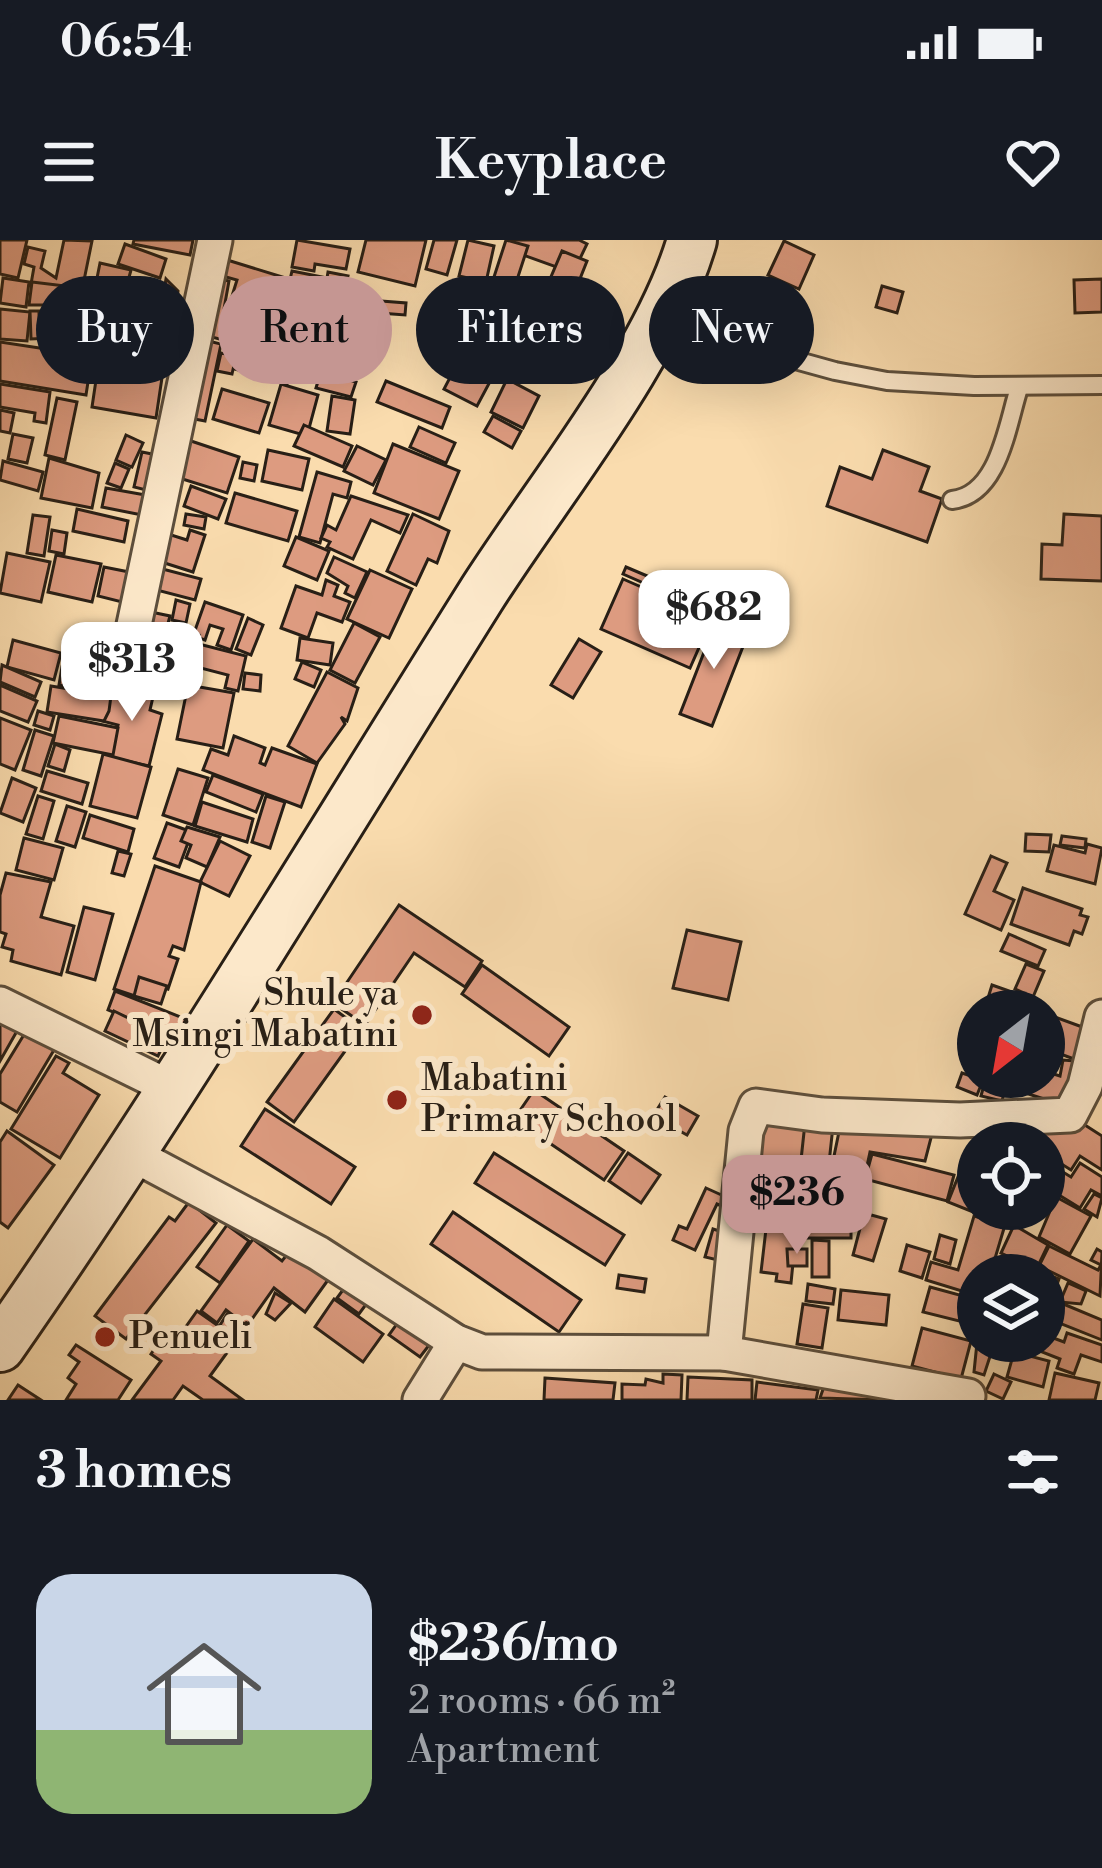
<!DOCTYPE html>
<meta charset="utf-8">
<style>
:root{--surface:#171b24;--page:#20242c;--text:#f1f3f6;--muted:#9ea1a6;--accent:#c59692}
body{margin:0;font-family:"Libre Bodoni",serif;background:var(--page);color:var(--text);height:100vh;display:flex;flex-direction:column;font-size:45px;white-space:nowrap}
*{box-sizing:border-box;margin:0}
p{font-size:39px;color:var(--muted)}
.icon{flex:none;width:66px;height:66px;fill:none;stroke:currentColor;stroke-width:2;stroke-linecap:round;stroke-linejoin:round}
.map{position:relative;height:1160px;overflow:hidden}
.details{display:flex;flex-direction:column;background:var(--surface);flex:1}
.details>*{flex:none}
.guide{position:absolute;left:36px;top:36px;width:1032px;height:108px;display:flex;gap:24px}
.needle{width:78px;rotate:211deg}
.controls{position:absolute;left:957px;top:750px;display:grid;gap:24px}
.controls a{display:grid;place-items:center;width:108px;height:108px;border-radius:50%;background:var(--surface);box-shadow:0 12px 48px #0002;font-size:60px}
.price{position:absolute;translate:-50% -102px;padding:0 27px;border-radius:24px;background:#fff;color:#222;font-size:39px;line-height:78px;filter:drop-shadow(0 3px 6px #0008)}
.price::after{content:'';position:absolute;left:50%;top:72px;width:36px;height:27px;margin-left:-18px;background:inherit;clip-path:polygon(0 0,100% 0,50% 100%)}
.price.current{background:var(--accent);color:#111}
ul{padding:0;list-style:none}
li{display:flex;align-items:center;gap:36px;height:300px;padding:0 36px}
li span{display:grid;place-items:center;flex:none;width:336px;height:240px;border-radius:36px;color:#555}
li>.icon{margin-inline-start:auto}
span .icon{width:144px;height:144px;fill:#fffc;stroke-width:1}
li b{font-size:51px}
h2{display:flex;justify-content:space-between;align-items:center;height:144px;padding:0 36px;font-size:51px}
.tag{padding:0 42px;border-radius:54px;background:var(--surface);box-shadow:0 12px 48px #0002;font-size:42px;line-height:108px}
.tag.current{background:var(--accent);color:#111}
.status{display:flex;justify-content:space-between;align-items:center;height:84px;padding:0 60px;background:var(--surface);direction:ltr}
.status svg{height:33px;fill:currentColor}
header{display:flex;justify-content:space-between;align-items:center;height:156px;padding:0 36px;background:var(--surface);font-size:54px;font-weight:600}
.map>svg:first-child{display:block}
.building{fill:#dd9b80;stroke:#281f16;stroke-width:3}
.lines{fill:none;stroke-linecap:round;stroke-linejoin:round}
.lane-casing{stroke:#5c4e3c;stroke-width:22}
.street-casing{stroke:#5c4e3c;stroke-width:39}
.secondary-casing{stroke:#281f16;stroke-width:54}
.lane{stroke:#fce8ca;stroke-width:16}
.street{stroke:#fce8ca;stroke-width:33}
.secondary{stroke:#fce8ca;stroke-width:48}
.poi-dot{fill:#8f2418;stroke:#fce8ca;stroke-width:4.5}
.labels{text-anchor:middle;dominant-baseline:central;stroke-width:12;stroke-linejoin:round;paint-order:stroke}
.poi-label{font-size:36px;fill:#281f16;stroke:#fce8ca;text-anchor:start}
</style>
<div class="status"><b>06:54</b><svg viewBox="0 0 49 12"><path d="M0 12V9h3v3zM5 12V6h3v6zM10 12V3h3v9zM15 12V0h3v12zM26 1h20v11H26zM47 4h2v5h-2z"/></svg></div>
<header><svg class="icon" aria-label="menu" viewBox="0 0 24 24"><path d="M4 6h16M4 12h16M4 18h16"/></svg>Keyplace<svg class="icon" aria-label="heart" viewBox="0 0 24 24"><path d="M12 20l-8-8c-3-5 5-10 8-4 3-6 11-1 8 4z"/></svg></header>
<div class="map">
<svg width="1102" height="1160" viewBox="0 0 1102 1160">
<rect width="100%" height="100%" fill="#fadcae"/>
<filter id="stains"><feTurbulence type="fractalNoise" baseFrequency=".00167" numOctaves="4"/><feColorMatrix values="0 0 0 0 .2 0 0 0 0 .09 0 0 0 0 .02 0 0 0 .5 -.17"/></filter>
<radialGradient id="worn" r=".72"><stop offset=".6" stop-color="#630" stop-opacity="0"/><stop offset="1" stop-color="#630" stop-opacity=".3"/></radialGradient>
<g class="building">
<polygon points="0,0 27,0 18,38 0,34"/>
<polygon points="64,0 92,1 81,55 31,44 34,27 24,24 28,7 45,11 41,28 56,38"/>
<polygon points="134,0 193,0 190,15 133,4"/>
<polygon points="297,0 350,9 346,29 315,24 314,31 292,27"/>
<polygon points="366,0 426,0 415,46 358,32"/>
<polygon points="434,0 457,0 447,35 426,29"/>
<polygon points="468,0 494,6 486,42 459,36"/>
<polygon points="506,0 579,0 587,4 573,33 523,15 526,9"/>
<polygon points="506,0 528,6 515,46 493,40"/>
<polygon points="784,1 814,15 799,49 768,35"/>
<polygon points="125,4 166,19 160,38 118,24"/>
<polygon points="562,11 587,21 562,84 502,60 510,39 544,53"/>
<polygon points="224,19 289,39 274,87 227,72 237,40 219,35"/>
<polygon points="100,23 131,30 128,41 117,38 113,57 94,53"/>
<polygon points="292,31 327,38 328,32 348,36 343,59 288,48"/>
<polygon points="3,38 29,42 26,67 0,63"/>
<polygon points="131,38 162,46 158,64 126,57"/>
<polygon points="214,38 229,41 220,91 230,93 227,101 200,94"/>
<polygon points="166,39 178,51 176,66 162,64"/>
<polygon points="1102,39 1102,72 1075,73 1074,40"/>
<polygon points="32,42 82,48 81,68 49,76 46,65 29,65"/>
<polygon points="882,46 903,52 897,73 876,67"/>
<polygon points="288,54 341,65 337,84 284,73"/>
<polygon points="381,61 406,63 405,75 380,73"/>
<polygon points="490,62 506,71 485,106 469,97"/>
<polygon points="115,65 177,75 172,100 111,89"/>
<polygon points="510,68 527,78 522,87 550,101 536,128 530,125 527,130 488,109"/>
<polygon points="0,69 30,72 27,101 0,99"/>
<polygon points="30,71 39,71 39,80 50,79 51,98 31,99"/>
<polygon points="75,71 93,75 84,114 67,111"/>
<polygon points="282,75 299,80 291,105 275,101"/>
<polygon points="54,79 70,81 69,99 52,98"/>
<polygon points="303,83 338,92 334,107 299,97"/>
<polygon points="232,87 270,97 266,113 228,103"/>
<polygon points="114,92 181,103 177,126 111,115"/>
<polygon points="200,99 221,104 205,181 184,177"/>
<polygon points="0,102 92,116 86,155 0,141"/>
<polygon points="271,102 293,108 290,121 268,115"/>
<polygon points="301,103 331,109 327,131 297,126"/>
<polygon points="468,103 501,121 477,166 444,149"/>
<polygon points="105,106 167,115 165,126 104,117"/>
<polygon points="235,109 292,125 287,144 235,129"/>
<polygon points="221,113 236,116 232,134 217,131"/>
<polygon points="99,120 163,131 156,178 92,167"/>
<polygon points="321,131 356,142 351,157 316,148"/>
<polygon points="507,139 539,156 523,188 491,172"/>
<polygon points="386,141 450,167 442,188 377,162"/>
<polygon points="0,144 50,152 46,183 34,181 35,173 0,167"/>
<polygon points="281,144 318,155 307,196 269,185"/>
<polygon points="222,149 269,163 259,193 213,179"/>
<polygon points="332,156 355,160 350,194 327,191"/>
<polygon points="57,158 77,162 65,220 45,215"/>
<polygon points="0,170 14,173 10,193 0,191"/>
<polygon points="493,176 521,191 512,208 484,192"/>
<polygon points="304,185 352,206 343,227 294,206"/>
<polygon points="419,187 455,203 446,223 410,207"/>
<polygon points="13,194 33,198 27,223 8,219"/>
<polygon points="126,195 143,203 132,227 116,220"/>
<polygon points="188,200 239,217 227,253 176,237"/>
<polygon points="393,204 459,231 439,279 374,253"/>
<polygon points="357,206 386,220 373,245 344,231"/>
<polygon points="268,210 309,219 302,250 262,241"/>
<polygon points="883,210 929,227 920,251 942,259 927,302 827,266 840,227 872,239"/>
<polygon points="142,212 162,216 154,252 134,247"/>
<polygon points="49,218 99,233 92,268 41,258"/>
<polygon points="3,221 43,232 38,251 0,240"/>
<polygon points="243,222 257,225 254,241 240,238"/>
<polygon points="115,223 129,229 121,248 107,243"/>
<polygon points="317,232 351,242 347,258 333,254 320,303 299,297"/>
<polygon points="191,246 226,259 218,279 184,266"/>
<polygon points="106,248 151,256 147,276 102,267"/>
<polygon points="235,253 297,271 288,301 226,283"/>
<polygon points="351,256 408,275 400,293 371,280 353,319 327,307 330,302 321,298 327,285 336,290"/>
<polygon points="77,269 128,281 124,302 73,291"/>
<polygon points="186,274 206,277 204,289 184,285"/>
<polygon points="413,274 449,291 437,323 428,319 416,345 387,331"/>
<polygon points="1064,274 1102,276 1102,341 1041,339 1042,304 1062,305"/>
<polygon points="33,275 50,277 44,316 27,313"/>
<polygon points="52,290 67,293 64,314 49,311"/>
<polygon points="190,290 205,295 193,332 152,319 162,292 187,300"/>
<polygon points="296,297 329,311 317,340 284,326"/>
<polygon points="7,313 50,322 41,362 0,353"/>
<polygon points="56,315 101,324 92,362 48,352"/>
<polygon points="334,317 367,332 355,358 345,353 348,346 327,333"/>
<polygon points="151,326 201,339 195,360 145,347"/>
<polygon points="104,327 129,332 122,362 98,356"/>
<polygon points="626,327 697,357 694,365 623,334"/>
<polygon points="370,330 412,349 389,398 347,379"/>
<polygon points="623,339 712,378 690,428 601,389"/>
<polygon points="326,340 338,345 334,356 350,362 342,382 317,373 308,398 281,388 296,346 322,355"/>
<polygon points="176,360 190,364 186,383 172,380"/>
<polygon points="205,362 243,375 231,410 217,405 223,389 210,385 205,400 193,396"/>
<polygon points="726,370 752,380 748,389 722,379"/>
<polygon points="151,372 170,376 167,387 199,395 188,439 171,435 175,417 142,408"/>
<polygon points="248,378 263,385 251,415 236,409"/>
<polygon points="717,379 749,391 712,486 680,474"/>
<polygon points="354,383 380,397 355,443 330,430"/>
<polygon points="300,398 333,403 330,425 297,420"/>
<polygon points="579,399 601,412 573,458 551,445"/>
<polygon points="13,400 61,413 54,440 7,427"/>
<polygon points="191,402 246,416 238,451 225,448 228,435 201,428 198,440 182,437"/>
<polygon points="92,421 120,433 114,447 86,435"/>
<polygon points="302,422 321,430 314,447 295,439"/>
<polygon points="2,425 41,442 35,457 0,442"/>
<polygon points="62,427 102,433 99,451 59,445"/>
<polygon points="327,432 358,448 347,481 341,477 345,484 317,523 288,506"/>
<polygon points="245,433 261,435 260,451 243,449"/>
<polygon points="112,441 145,450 144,455 153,457 150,470 162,474 149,526 109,517 118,485 102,481"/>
<polygon points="0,445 37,461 28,482 0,471"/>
<polygon points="188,445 234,453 223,508 177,499"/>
<polygon points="51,446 111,456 109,471 104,481 47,472"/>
<polygon points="38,471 54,476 50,490 34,485"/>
<polygon points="59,476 118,488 113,515 53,503"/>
<polygon points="0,478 31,490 15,530 0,524"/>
<polygon points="35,490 54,496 41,536 23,530"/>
<polygon points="234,496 265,508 260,523 265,525 272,508 317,524 301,567 203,530 211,509 228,515"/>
<polygon points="55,504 70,510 64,531 48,526"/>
<polygon points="103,514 151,527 137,578 90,566"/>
<polygon points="178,529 208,538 193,585 163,575"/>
<polygon points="47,531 88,543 82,564 41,551"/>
<polygon points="213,535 263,554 256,572 206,552"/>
<polygon points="12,538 36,548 23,582 0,573"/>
<polygon points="38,556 54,561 43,599 26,594"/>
<polygon points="266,556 285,562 270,608 252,602"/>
<polygon points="202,562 253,579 247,602 195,586"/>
<polygon points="67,566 86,572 75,607 56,601"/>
<polygon points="90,575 134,589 128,612 83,598"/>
<polygon points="167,583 192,592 179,627 154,618"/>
<polygon points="187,587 220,597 207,627 186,618 191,605 181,601"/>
<polygon points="1026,594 1051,595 1049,612 1025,611"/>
<polygon points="1062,596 1086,599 1085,608 1060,605"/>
<polygon points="24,598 63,608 54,640 16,630"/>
<polygon points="220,601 250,616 229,656 200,642"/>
<polygon points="1087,604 1102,608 1095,644 1047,631 1054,605 1085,613"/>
<polygon points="118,611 131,614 124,636 112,633"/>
<polygon points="991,616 1007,623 994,651 1014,660 1001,690 965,674"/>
<polygon points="155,626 201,642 184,710 173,706 169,716 178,719 168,749 146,742 141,758 114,749"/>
<polygon points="6,633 51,642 41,677 74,686 61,735 11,721 13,710 2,707 6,694 0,692 0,655"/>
<polygon points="1023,648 1082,669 1080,675 1088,677 1082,694 1074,691 1069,705 1011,684"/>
<polygon points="399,665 482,721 465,747 414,713 365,785 333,763"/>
<polygon points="84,667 113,674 95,740 67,732"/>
<polygon points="687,690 741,702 728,760 673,748"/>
<polygon points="1009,694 1045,710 1038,726 1001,711"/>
<polygon points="1026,724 1044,731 1033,757 1015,749"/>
<polygon points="482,725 569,787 549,816 462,754"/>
<polygon points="139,737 167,746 161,764 134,756"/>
<polygon points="992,745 1032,759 1028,771 984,771"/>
<polygon points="115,751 188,780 180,799 108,770"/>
<polygon points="334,769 361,789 294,882 267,862"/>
<polygon points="114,771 167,797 158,816 105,791"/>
<polygon points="1044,773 1085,788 1074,819 1044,808"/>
<polygon points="0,781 17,791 0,821"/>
<polygon points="25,793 54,810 17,872 0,862 0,834"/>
<polygon points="56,816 69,823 63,833 99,855 60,918 11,889"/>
<polygon points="1063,820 1075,821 1063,865 1019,851 1022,837 1044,837 1044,831 1060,836"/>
<polygon points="962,833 983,840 977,855 957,847"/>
<polygon points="986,837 1008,837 1002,861 981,856"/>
<polygon points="534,850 624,911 604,940 514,879"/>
<polygon points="665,857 698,876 687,895 653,876"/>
<polygon points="265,869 355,927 331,964 241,906"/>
<polygon points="1052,878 1074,878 1102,896 1102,930 1080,916 1071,930 1044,913 1044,903 1036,903"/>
<polygon points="759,881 807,886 801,932 773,926 772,934 761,933"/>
<polygon points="841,882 932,894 925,921 870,912 867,926 833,921"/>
<polygon points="805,883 833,886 829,923 801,920"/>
<polygon points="7,891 54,925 8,988 0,982 0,902"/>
<polygon points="494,913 624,995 605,1025 475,943"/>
<polygon points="628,913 660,935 641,963 609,941"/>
<polygon points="872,914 954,935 947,961 865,939"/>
<polygon points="1080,923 1102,937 1102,956 1091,950 1080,968 1046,947 1058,929 1071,937"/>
<polygon points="832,926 833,975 747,976 747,927"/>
<polygon points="844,929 863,929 863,960 843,960"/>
<polygon points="958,937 978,944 978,969 1008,969 1003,984 948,962"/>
<polygon points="706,948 728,958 724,967 717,964 695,1010 673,1000 679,986 687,989"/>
<polygon points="1094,954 1102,958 1097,977 1084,969"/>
<polygon points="1056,957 1091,976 1070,1014 1039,997"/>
<polygon points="189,962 216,983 126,1099 95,1076 169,977 175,981"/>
<polygon points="836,962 859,962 860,975 836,976"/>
<polygon points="453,972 581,1060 559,1092 431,1004"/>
<polygon points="864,973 886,979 873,1021 853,1015"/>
<polygon points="974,976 1005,985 990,1035 978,1035 978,1056 926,1040 931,1022 958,1030"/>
<polygon points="801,977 851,978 851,998 801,998"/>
<polygon points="227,985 249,1001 220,1043 197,1027"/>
<polygon points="1014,985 1048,1005 1036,1030 1001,1013"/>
<polygon points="713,989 729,994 722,1021 705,1017"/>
<polygon points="766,989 796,993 791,1043 776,1041 777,1034 761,1032"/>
<polygon points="940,995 956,1000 950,1024 934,1019"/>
<polygon points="253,999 282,1021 289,1012 328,1040 305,1072 274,1048 247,1086 226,1070 217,1083 201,1071"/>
<polygon points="812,1000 829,1001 829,1037 812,1037"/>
<polygon points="907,1005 930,1012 922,1038 900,1031"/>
<polygon points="1049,1006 1098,1030 1101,1025 1091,1020 1097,1009 1102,1012 1100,1056 1039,1026"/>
<polygon points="787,1009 807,1009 807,1026 788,1026"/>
<polygon points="1019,1024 1059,1039 1046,1075 1044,1035 1003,1035 1006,1026 1017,1030"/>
<polygon points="619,1035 646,1039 644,1052 617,1048"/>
<polygon points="348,1043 370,1059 359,1074 337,1058"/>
<polygon points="1068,1043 1086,1051 1081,1064 1060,1062"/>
<polygon points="808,1044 835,1049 833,1064 806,1061"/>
<polygon points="930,1047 978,1060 975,1085 923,1072"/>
<polygon points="841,1050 889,1055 886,1085 838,1080"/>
<polygon points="275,1053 291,1063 275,1080 266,1074"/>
<polygon points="334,1059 383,1094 363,1122 315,1087"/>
<polygon points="1061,1063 1102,1080 1102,1100 1054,1081"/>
<polygon points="803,1064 828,1068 822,1108 797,1104"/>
<polygon points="197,1071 237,1099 210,1136 243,1160 203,1160 183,1146 173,1160 132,1160 161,1121 151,1114 159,1102 170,1109"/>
<polygon points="227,1074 245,1086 238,1097 220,1085"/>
<polygon points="399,1081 430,1104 420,1117 389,1095"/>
<polygon points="922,1088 971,1101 961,1139 912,1126"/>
<polygon points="978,1093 978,1101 995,1101 984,1135 974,1132"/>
<polygon points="1067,1093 1102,1105 1102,1122 1081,1115 1074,1134 1057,1128 1060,1119 1042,1112 1048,1096 1064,1102"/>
<polygon points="1003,1101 1040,1101 1036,1112 1024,1108 1023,1112"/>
<polygon points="76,1105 131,1140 118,1160 66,1160 76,1144 68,1138 79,1122 69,1115"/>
<polygon points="1014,1112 1049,1121 1043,1147 1007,1137"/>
<polygon points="829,1132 890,1153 888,1160 820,1158"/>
<polygon points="1055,1133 1099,1143 1095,1160 1049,1160"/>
<polygon points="663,1134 682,1135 681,1160 622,1160 622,1144 645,1145 646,1139 663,1143"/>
<polygon points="994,1134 1011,1142 1003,1159 986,1151"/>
<polygon points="688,1137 752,1140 752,1160 687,1160"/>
<polygon points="545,1138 615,1143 613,1160 544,1160"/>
<polygon points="757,1142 818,1150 816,1160 755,1160"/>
<polygon points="18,1145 41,1160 8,1160"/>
</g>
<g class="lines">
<g class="lane-casing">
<g id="lane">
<polyline points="675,57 748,107 835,131 887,141 974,146 1102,145"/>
<path d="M952 260C999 255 1007 185 1019 148"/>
</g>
</g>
<g class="street-casing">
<g id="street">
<polyline points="126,423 215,0"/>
<polyline points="0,764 175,850"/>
<polyline points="134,915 318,1013 456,1102 482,1112 724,1113 968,1156"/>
<polyline points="724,1113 746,891 756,866 822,875 960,880 1070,875 1085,846 1102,777"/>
<polyline points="420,1160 456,1102"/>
</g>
</g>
<g class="secondary-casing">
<path id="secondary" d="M0 1107C170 863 322 609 480 357 547 251 658 118 692 0"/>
</g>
<use href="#lane" class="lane"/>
<use href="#street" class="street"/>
<use href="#secondary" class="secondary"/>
</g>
<g class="poi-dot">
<circle cx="422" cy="775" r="12"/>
<circle cx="397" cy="860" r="12"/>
<circle cx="105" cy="1097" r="12"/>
</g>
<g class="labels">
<g class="poi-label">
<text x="398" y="754" text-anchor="end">Shule ya<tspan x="398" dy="41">Msingi Mabatini</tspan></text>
<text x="421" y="839">Mabatini<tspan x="421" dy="41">Primary School</tspan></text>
<text x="129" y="1097">Penueli</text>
</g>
</g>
<rect width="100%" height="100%" filter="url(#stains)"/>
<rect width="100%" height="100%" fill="url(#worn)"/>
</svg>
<div class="controls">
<a><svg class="needle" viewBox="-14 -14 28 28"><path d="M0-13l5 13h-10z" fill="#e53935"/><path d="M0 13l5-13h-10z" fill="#9ea1a6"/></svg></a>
<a><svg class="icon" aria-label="locate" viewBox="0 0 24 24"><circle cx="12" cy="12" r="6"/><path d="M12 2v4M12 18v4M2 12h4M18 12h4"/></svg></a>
<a><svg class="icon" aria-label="layers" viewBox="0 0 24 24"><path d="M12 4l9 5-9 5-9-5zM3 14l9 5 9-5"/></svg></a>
</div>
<b class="price" style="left:714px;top:432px">$682</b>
<b class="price" style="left:132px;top:484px">$313</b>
<b class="price current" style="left:797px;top:1017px">$236</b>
<div class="guide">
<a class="tag">Buy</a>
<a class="tag current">Rent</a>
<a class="tag">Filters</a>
<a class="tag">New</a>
</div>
</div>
<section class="details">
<h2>3 homes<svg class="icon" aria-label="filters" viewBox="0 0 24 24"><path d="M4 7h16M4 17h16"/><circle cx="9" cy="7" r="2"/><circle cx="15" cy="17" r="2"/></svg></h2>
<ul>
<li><span style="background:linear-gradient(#c9d6e8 65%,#8fb573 0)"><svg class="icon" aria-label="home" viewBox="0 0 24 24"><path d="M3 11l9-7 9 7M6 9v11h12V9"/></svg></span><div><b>$236/mo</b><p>2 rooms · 66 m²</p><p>Apartment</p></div></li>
</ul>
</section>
